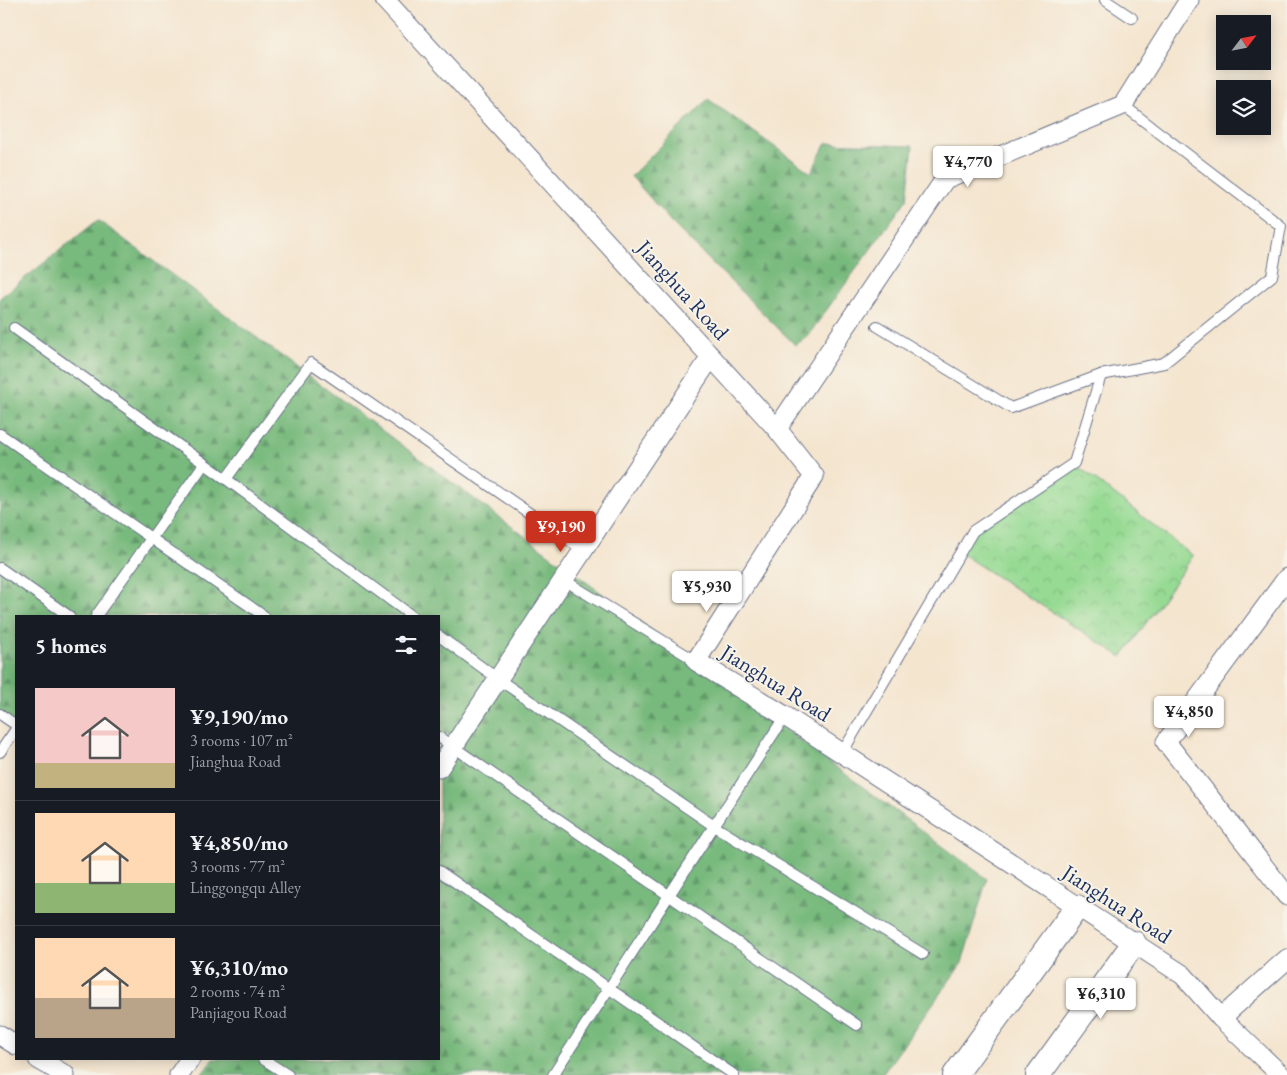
<!DOCTYPE html>
<meta charset="utf-8">
<style>
:root{--surface:#171b24;--page:#242831;--text:#f1f3f6;--muted:#9ea1a6;--line:#363941;--accent:#c8321e}
body{margin:0;font-family:"EB Garamond",serif;background:var(--page);color:var(--text);height:100vh;display:flex;flex-direction:column;font-size:19px;white-space:nowrap}
*{box-sizing:border-box;margin:0}
p{font-size:16px;color:var(--muted)}
.icon{flex:none;width:28px;height:28px;fill:none;stroke:currentColor;stroke-width:2;stroke-linecap:round;stroke-linejoin:round}
.map{position:relative;flex:1;overflow:hidden}
.side{position:absolute;left:15px;top:615px;width:425px;height:445px;display:flex;flex-direction:column;background:var(--surface);border-radius:0px;box-shadow:0 2px 12px #0003}
.side>*{flex:none}
.needle{width:32px;rotate:58deg}
.fabs{position:absolute;left:1216px;top:15px;display:grid;gap:10px}
.fabs a{display:grid;place-items:center;width:55px;height:55px;border-radius:0px;background:var(--surface);box-shadow:0 2px 12px #0003;font-size:25px}
.price{position:absolute;translate:-50% -42px;padding:0 11px;border-radius:5px;background:#fff;color:#222;font-size:16px;line-height:32px;filter:drop-shadow(0 1px 2px #0008)}
.price::after{content:'';position:absolute;left:50%;top:30px;width:15px;height:11px;margin-left:-8px;background:inherit;clip-path:polygon(0 0,100% 0,50% 100%)}
.price.on{background:var(--accent);color:#fff}
ul{padding:0;list-style:none}
li{display:flex;align-items:center;gap:15px;height:125px;padding:0 20px}
li+li{border-top:1px solid var(--line)}
li span{display:grid;place-items:center;flex:none;width:140px;height:100px;border-radius:0px;color:#555}
li>.icon{margin-inline-start:auto}
span .icon{width:60px;height:60px;fill:#fffc;stroke-width:1}
li b{font-size:21px}
h2{display:flex;justify-content:space-between;align-items:center;height:60px;padding:0 20px;font-size:21px}
.map>svg:first-child{display:block}
.forest{fill:url(#forest-firs);stroke:#4a746e}
.park{fill:url(#park-crowns);stroke:#588478}
.lines{fill:none;stroke-linecap:round;stroke-linejoin:round}
.service-casing{stroke:#676f86;stroke-width:12}
.minor-casing{stroke:#676f86;stroke-width:21}
.tertiary-casing{stroke:#676f86;stroke-width:26}
.service{stroke:#fff;stroke-width:10}
.minor{stroke:#fff;stroke-width:19}
.tertiary{stroke:#fff;stroke-width:24}
.labels{text-anchor:middle;dominant-baseline:central;stroke-width:4;stroke-linejoin:round;paint-order:stroke}
.street-label{font-size:22px;fill:#1b2f5e;stroke:#f7f3e8}
</style>
<div class="map">
<svg width="1287" height="1075" viewBox="0 0 1287 1075">
<defs>
<pattern id="forest-firs" width="22" height="20" patternUnits="userSpaceOnUse" patternTransform="scale(1.25)"><rect width="22" height="20" fill="#78ba7d"/><path d="M5 1l3.5 6h-7zM16 11l3.5 6h-7z" fill="#62986a"/></pattern>
<pattern id="park-crowns" width="20" height="18" patternUnits="userSpaceOnUse" patternTransform="scale(1.25)"><rect width="20" height="18" fill="#96da93"/><path d="M2 6a3 3 0 1 1 6 0M12 15a3 3 0 1 1 6 0" fill="none" stroke="#81bb81"/></pattern>
</defs>
<rect width="100%" height="100%" fill="#f7f3e8"/>
<filter id="ink" filterUnits="userSpaceOnUse"><feTurbulence type="fractalNoise" baseFrequency=".02" numOctaves="2"/><feDisplacementMap in="SourceGraphic" scale="10" xChannelSelector="R" yChannelSelector="G"/><feConvolveMatrix kernelMatrix="1 2 1 2 8 2 1 2 1" color-interpolation-filters="sRGB"/></filter>
<filter id="wash" filterUnits="userSpaceOnUse"><feTurbulence type="fractalNoise" baseFrequency=".0096" numOctaves="4" result="noise"/><feDisplacementMap in="SourceGraphic" scale="20" xChannelSelector="R" yChannelSelector="G"/><feGaussianBlur stdDeviation="1.12" result="paint"/><feColorMatrix in="noise" values="0 0 0 0 0 0 0 0 0 0 0 0 0 0 0 0 0 1.4 0 .05"/><feComposite in="paint" operator="in"/></filter>
<g filter="url(#wash)">
<rect width="100%" height="100%" fill="#f4e5cf"/>
<g class="forest">
<polygon points="708,99 811,173 826,143 913,146 907,199 807,337 795,345 672,223 631,176"/>
<polygon points="98,220 987,879 962,963 882,1075 201,1075 213,1059 439,1059 439,616 16,616 16,726 0,716 0,298"/>
</g>
<polygon class="park" points="1074,463 1193,556 1122,657 960,553 973,531"/>
</g>
<g filter="url(#ink)">
<g class="lines">
<g class="service-casing">
<g id="service">
<polyline points="1105,0 1132,18"/>
<polyline points="877,326 1011,408 1101,375"/>
<polyline points="14,328 226,479 412,616"/>
<polyline points="0,434 264,616"/>
<polyline points="226,479 311,363 583,550"/>
<polyline points="0,568 69,616"/>
<polyline points="564,580 696,661"/>
<polyline points="96,616 204,464"/>
<polyline points="439,636 498,679 714,826 923,954"/>
<polyline points="0,714 16,725"/>
<polyline points="439,737 857,1025"/>
<polyline points="0,752 16,729"/>
<polyline points="842,753 973,531 1074,463 1101,375 1164,363 1272,276 1281,226 1123,105"/>
<polyline points="439,871 734,1075"/>
<polyline points="263,1059 288,1075"/>
<polyline points="553,1075 785,716"/>
</g>
</g>
<g class="minor-casing">
<g id="minor">
<polyline points="385,0 777,429 814,476 696,661 785,716 1183,975 1221,1018 1281,1075"/>
<polyline points="777,429 945,179 1123,105 1189,0"/>
<polyline points="1287,578 1166,742 1287,896"/>
<polyline points="439,768 711,357"/>
<polyline points="1221,1018 1287,959"/>
<polyline points="0,1035 16,1045"/>
<polyline points="38,1059 65,1075"/>
<polyline points="179,1075 190,1059"/>
</g>
</g>
<g class="tertiary-casing">
<g id="tertiary">
<polyline points="955,1075 1077,907"/>
<polyline points="1038,1075 1134,943"/>
</g>
</g>
<use href="#service" class="service"/>
<use href="#minor" class="minor"/>
<use href="#tertiary" class="tertiary"/>
</g>
</g>
<g class="labels">
<g class="street-label">
<text transform="translate(683 290) rotate(48)">Jianghua Road</text>
<text transform="translate(776 683) rotate(32)">Jianghua Road</text>
<text transform="translate(1117 904) rotate(33)">Jianghua Road</text>
</g>
</g>
</svg>
<div class="fabs">
<a><svg class="needle" viewBox="-14 -14 28 28"><path d="M0-13l5 13h-10z" fill="#e53935"/><path d="M0 13l5-13h-10z" fill="#9ea1a6"/></svg></a>
<a><svg class="icon" aria-label="layers" viewBox="0 0 24 24"><path d="M12 4l9 5-9 5-9-5zM3 14l9 5 9-5"/></svg></a>
</div>
<b class="price" style="left:968px;top:188px">¥4,770</b>
<b class="price on" style="left:561px;top:553px">¥9,190</b>
<b class="price" style="left:707px;top:613px">¥5,930</b>
<b class="price" style="left:1189px;top:738px">¥4,850</b>
<b class="price" style="left:1101px;top:1020px">¥6,310</b>
<section class="side">
<h2>5 homes<svg class="icon" aria-label="filters" viewBox="0 0 24 24"><path d="M4 7h16M4 17h16"/><circle cx="9" cy="7" r="2"/><circle cx="15" cy="17" r="2"/></svg></h2>
<ul>
<li><span style="background:linear-gradient(#f6c9c9 75%,#c2b280 0)"><svg class="icon" aria-label="home" viewBox="0 0 24 24"><path d="M3 11l9-7 9 7M6 9v11h12V9"/></svg></span><div><b>¥9,190/mo</b><p>3 rooms · 107 m²</p><p>Jianghua Road</p></div></li>
<li><span style="background:linear-gradient(#ffd9b3 70%,#8fb573 0)"><svg class="icon" aria-label="home" viewBox="0 0 24 24"><path d="M3 11l9-7 9 7M6 9v11h12V9"/></svg></span><div><b>¥4,850/mo</b><p>3 rooms · 77 m²</p><p>Linggongqu Alley</p></div></li>
<li><span style="background:linear-gradient(#ffd9b3 60%,#b9a48a 0)"><svg class="icon" aria-label="home" viewBox="0 0 24 24"><path d="M3 11l9-7 9 7M6 9v11h12V9"/></svg></span><div><b>¥6,310/mo</b><p>2 rooms · 74 m²</p><p>Panjiagou Road</p></div></li>
</ul>
</section>
</div>
